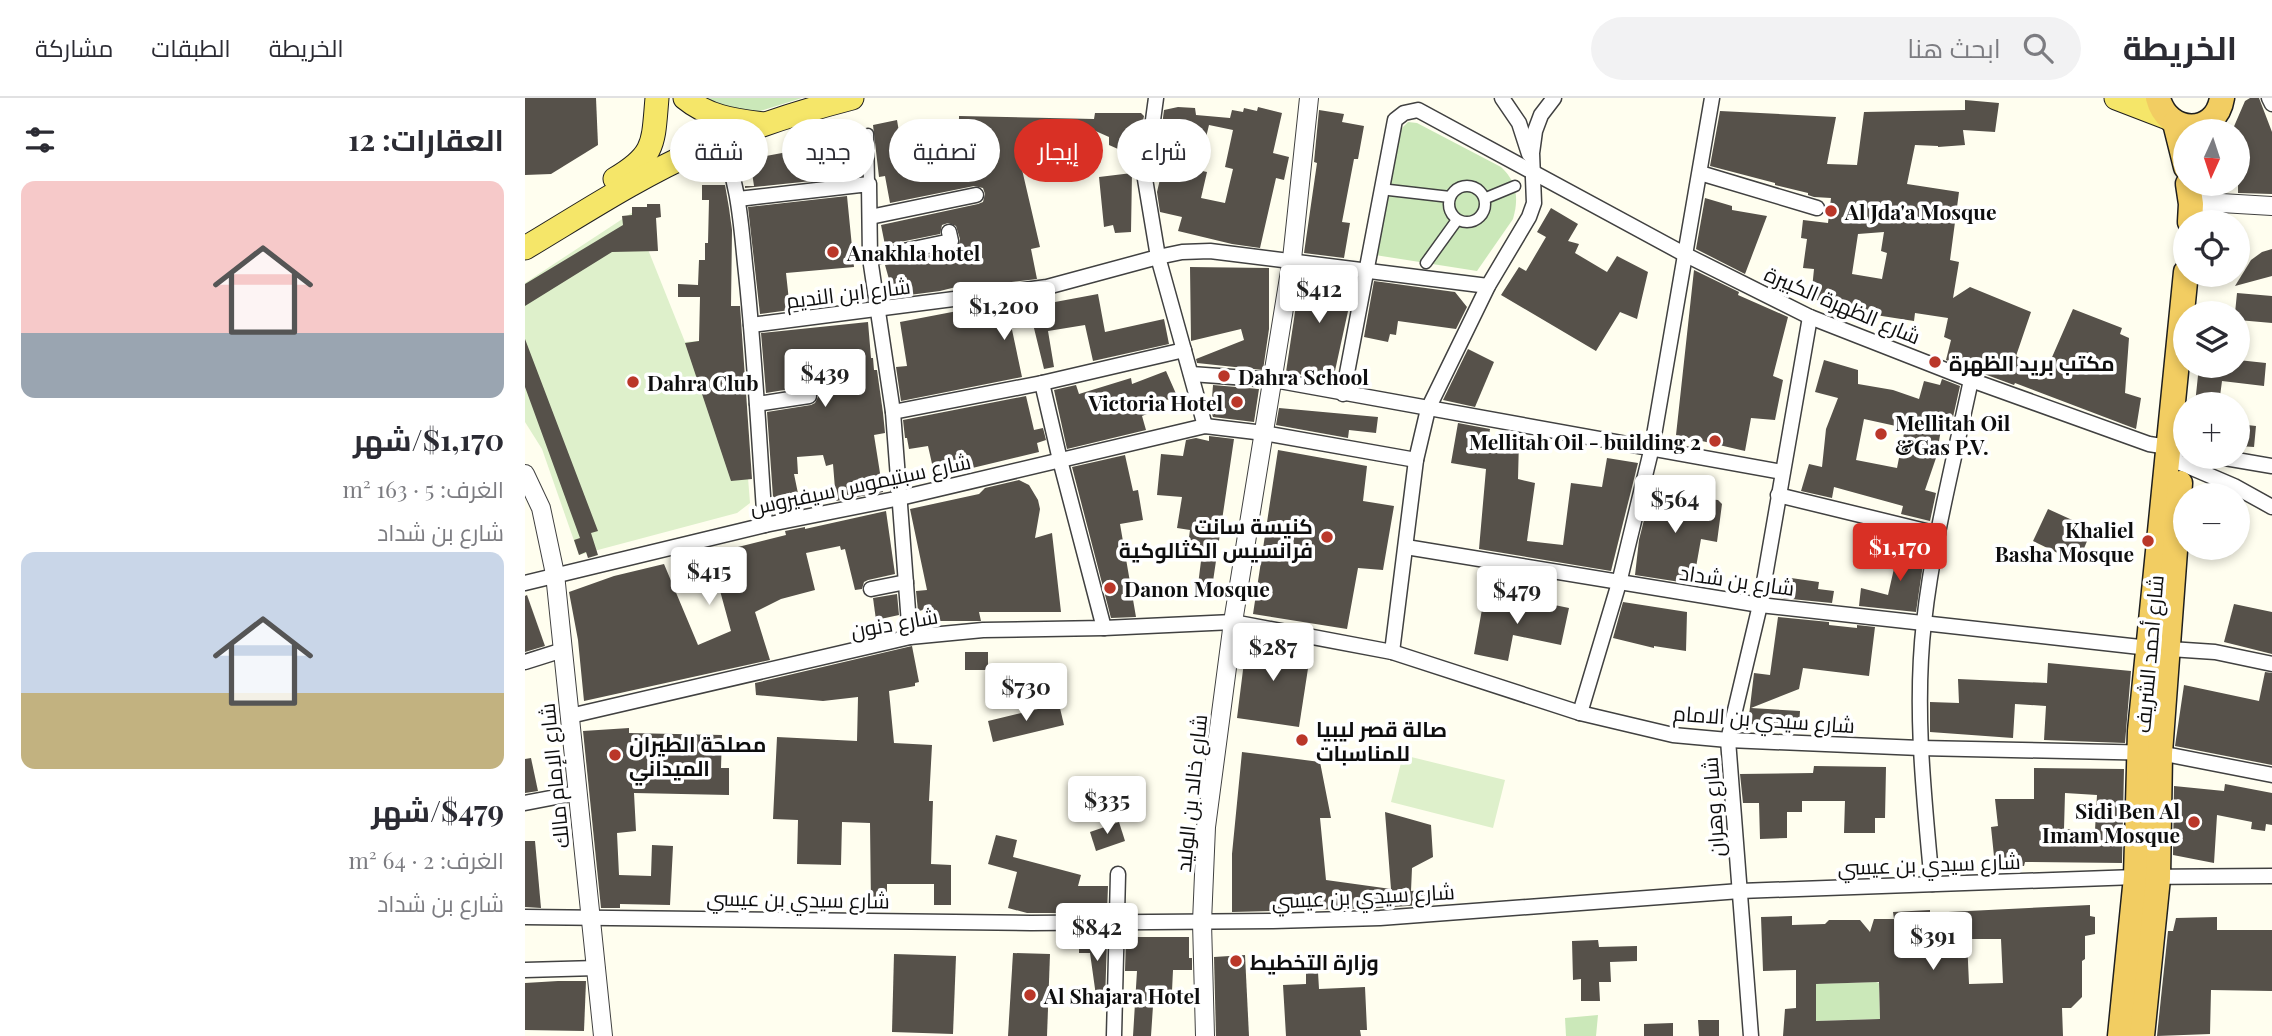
<!DOCTYPE html>
<html lang="ar">
<meta charset="utf-8">
<style>
:root{--surface:#fff;--page:#f2f2f3;--text:#2b2b33;--muted:#7c7c81;--line:#e1e1e2;--accent:#d93025}
body{margin:0;font-family:"Playfair Display",Cairo,serif;background:var(--page);color:var(--text);direction:rtl;height:100vh;display:flex;flex-direction:column;font-size:26px;white-space:nowrap}
*{box-sizing:border-box;margin:0}
p{font-size:23px;color:var(--muted)}
.icon{flex:none;width:38px;height:38px;fill:none;stroke:currentColor;stroke-width:2;stroke-linecap:round;stroke-linejoin:round}
.map{position:relative;flex:1;overflow:hidden;direction:ltr}
.side{display:flex;flex-direction:column;background:var(--surface);width:525px}
.side>*{flex:none}
.banner{position:absolute;left:21px;top:21px;width:665px;height:63px;direction:rtl;display:flex;gap:14px}
.needle{width:46px;rotate:183deg}
.tools{position:absolute;left:1648px;top:21px;display:grid;gap:14px}
.tools a{display:grid;place-items:center;width:77px;height:77px;border-radius:50%;background:var(--surface);box-shadow:0 4px 10px #0003;font-size:35px}
.price{position:absolute;translate:-50% -60px;padding:0 16px;border-radius:7px;background:#fff;color:#222;font-size:23px;line-height:46px;filter:drop-shadow(0 2px 4px #0008)}
.price::after{content:'';position:absolute;left:50%;top:42px;width:21px;height:16px;margin-left:-10px;background:inherit;clip-path:polygon(0 0,100% 0,50% 100%)}
.price.current{background:var(--accent);color:#fff}
ul{padding:0;list-style:none}
li{display:grid;align-content:center;gap:14px;height:371px;padding:0 21px}
li span{display:grid;place-items:center;height:217px;border-radius:14px;color:#555}
li>.icon{margin-inline-start:auto}
span .icon{width:126px;height:126px;fill:#fffc;stroke-width:1}
li b{font-size:30px}
h2{display:flex;justify-content:space-between;align-items:center;height:84px;padding:0 21px;font-size:30px}
.chip{padding:0 24px;border-radius:32px;background:var(--surface);box-shadow:0 4px 10px #0003;font-size:24px;line-height:63px}
.chip.current{background:var(--accent);color:#fff}
header{display:flex;align-items:center;gap:42px;box-sizing:border-box;height:98px;padding:0 35px;background:var(--surface);border-bottom:2px solid var(--line)}
header strong{font-size:33px}
nav{display:flex;gap:38px;margin-inline-start:auto;font-size:24px}
.search{width:490px;height:63px;background:var(--page);display:flex;align-items:center;gap:18px;box-sizing:border-box;padding:0 24px;border-radius:38px;color:var(--muted);font-size:26px}
main{display:flex;flex:1;min-height:0}
.map>svg:first-child{display:block}
.green{fill:#cbe8b9}
.pitch{fill:#def0cb}
.building{fill:#56514a;fill-rule:evenodd}
.lines{fill:none;stroke-linecap:round;stroke-linejoin:round}
.pedestrian-casing{stroke:#414141;stroke-width:13}
.minor-casing{stroke:#414141;stroke-width:17}
.tertiary-casing{stroke:#414141;stroke-width:20}
.primary-casing{stroke:#1f1f1f;stroke-width:25}
.trunk-casing{stroke:#1f1f1f;stroke-width:27}
.pedestrian{stroke:#fff;stroke-width:10}
.minor{stroke:#fff;stroke-width:14}
.tertiary{stroke:#fff;stroke-width:18}
.primary{stroke:#f5e669;stroke-width:23}
.trunk{stroke:#f2cd62;stroke-width:24}
.poi-dot{fill:#ba3729;stroke:#fff;stroke-width:2.5}
.labels{text-anchor:middle;dominant-baseline:central;stroke-width:7;stroke-linejoin:round;paint-order:stroke}
.poi-label{font-size:21px;font-weight:bold;fill:#0e0e0e;stroke:#fff;text-anchor:start}
.street-label{font-size:21px;fill:#0e0e0e;stroke:#fff}
</style>
<header>
<strong>الخريطة</strong>
<div class="search"><svg class="icon" aria-label="search" viewBox="0 0 24 24"><circle cx="10" cy="10" r="6"/><path d="M15 15l6 6"/></svg>ابحث هنا</div>
<nav><a>الخريطة</a><a>الطبقات</a><a>مشاركة</a></nav>
</header>
<main>
<div class="map">
<svg width="1747" height="938" viewBox="0 0 1747 938">
<rect width="100%" height="100%" fill="#fffeef"/>
<g class="green">
<polygon points="175,0 277,0 232,14 214,14"/>
<path d="M883 24 892 25 976 69C992 84 994 100 988 121L952 173 850 157 876 31Z"/>
<polygon points="1351,884 1354,885 1355,921 1290,923 1290,886"/>
<polygon points="1073,917 1071,938 1041,938 1040,920"/>
</g>
<g class="pitch">
<polygon points="108,114 160,244 212,240 225,405 212,415 54,457 17,351 0,324 0,185"/>
<polygon points="878,657 980,682 968,730 866,704"/>
</g>
<g class="building">
<polygon points="0,0 71,0 73,47 26,76 0,77"/>
<polygon points="1725,0 1734,0 1747,34 1747,96 1713,95 1713,33 1707,33 1720,3"/>
<path d="M1440 2 1474 5 1470 34 1438 32 1440 47 1413 49V48L1390 47 1382 86 1434 94 1425 162 1434 164 1428 200 1445 189 1506 214 1491 258 1521 273 1548 211 1597 230 1595 236 1604 240 1600 295 1616 300 1611 331 1490 285 1489 287 1421 262 1426 242 1419 239 1423 220 1390 215 1389 223 1344 216 1345 212 1286 201 1289 171 1278 170 1282 141 1276 140 1278 122 1303 125 1306 100 1289 99 1283 97V95L1250 87V85L1185 68 1195 13 1311 19 1302 66 1332 67 1339 14 1440 12ZM1359 134 1356 153 1362 155 1357 181 1327 176 1333 136Z"/>
<path d="M653 9 670 10 671 17 705 20 707 12 718 14 719 10 732 13 733 9 757 15 748 55 764 59 759 82 751 80 735 150 707 146 653 133 657 119 635 114 632 94 636 77 650 80 656 53 639 49V44L635 43 639 12ZM684 27 708 32 700 69 708 71 700 105 676 100 682 74 673 72Z"/>
<polygon points="794,12 819,16 817,24 839,28 833,61 829,61 817,124 825,125 819,160 779,155 792,65 789,64"/>
<polygon points="570,15 616,15 619,18 611,59 584,47 584,39 557,27 557,51 492,50 515,149 506,151 512,181 443,189 443,186 415,193 369,199 360,167 428,152 433,150 435,141 431,128 423,125 417,127 415,136 360,147 356,127 453,106 458,104 460,96 458,90 449,88 365,105 360,78 354,79 348,27 372,22 375,40 369,41 377,77 433,64 434,18 569,21"/>
<polygon points="316,33 324,79 220,90 220,88 229,88 225,61 273,52 271,41"/>
<polygon points="607,75 606,134 590,135 588,127 579,129 574,79"/>
<polygon points="177,87 200,87 204,110 207,132 206,208 215,208 227,381 206,383 160,245 174,243 175,199 153,199 153,186 173,187 174,162 180,162 180,145 183,145 184,102 177,102"/>
<polygon points="322,98 329,169 261,175 265,212 235,216 223,109"/>
<polygon points="1180,100 1207,108 1207,112 1242,118 1220,176 1171,151"/>
<polygon points="122,106 135,106 136,119 131,120 133,153 87,154 0,208 0,186 98,127 97,118 107,117 107,109 122,109"/>
<polygon points="1026,110 1053,126 1043,143 1054,146 1050,155 1082,174 1092,158 1123,174 1112,221 1095,214 1071,253 976,197 994,169 1001,173 1021,139 1012,134"/>
<polygon points="1747,151 1747,178 1710,188 1726,162 1737,154"/>
<polygon points="665,169 744,170 744,231 738,272 672,265 671,261 719,242 716,231 666,243"/>
<polygon points="1169,172 1214,194 1213,197 1263,219 1248,278 1258,282 1250,322 1226,320 1220,353 1151,337"/>
<polygon points="776,174 830,181 808,282 761,274"/>
<polygon points="849,183 930,194 942,209 931,231 873,223 871,237 865,236 863,244 839,239"/>
<polygon points="1712,195 1747,198 1747,225 1713,222 1713,215 1710,215"/>
<polygon points="573,196 580,234 639,221 644,246 568,263 560,227 523,233 529,269 519,271 507,222 486,227 497,279 376,303 371,269 382,268 375,224 448,210 447,208 528,197 530,204"/>
<polygon points="343,224 346,260 348,260 349,272 352,272 358,315 360,335 349,337 358,394 311,403 308,366 301,368 298,357 272,359 273,376 269,376 276,410 256,414 255,411 249,413 242,314 286,307 290,305 294,297 291,291 283,288 241,295 236,235"/>
<polygon points="0,241 73,433 66,435 73,457 63,460 61,454 54,457 49,442 55,440 0,289"/>
<polygon points="943,251 969,264 950,309 918,302"/>
<path d="M1299 262 1333 272V286L1368 292 1394 301 1399 283 1415 287 1417 281 1435 288 1426 328 1417 326 1411 360 1400 392 1411 395 1405 423 1376 416 1378 408 1309 389 1307 400 1276 393 1284 366 1297 369 1301 331 1313 300 1290 294ZM1339 321 1380 330 1372 370 1331 362Z"/>
<polygon points="1713,262 1741,265 1739,288 1697,283 1694,306 1670,306 1674,268 1713,268"/>
<polygon points="641,273 652,298 639,303 641,308 617,318 621,332 542,351 529,292 551,287 554,296 606,280 607,286"/>
<polygon points="688,287 734,291 729,324 688,319 686,313"/>
<polygon points="501,298 509,332 518,330 521,342 512,345 514,354 410,379 403,348 384,351 382,340 380,340 378,322"/>
<polygon points="754,310 853,319 851,335 824,332 823,340 751,327"/>
<polygon points="933,325 965,331 963,343 994,342 993,381 1010,385 1002,443 1038,447 1046,385 1077,389 1082,360 1113,365 1086,473 954,451 961,371 926,365"/>
<polygon points="1713,326 1731,328 1729,349 1713,348"/>
<polygon points="684,338 709,341 687,490 673,487 676,463 661,461 665,432 652,430 657,399 632,397 636,356 658,358 661,342 671,340 684,343"/>
<polygon points="753,352 842,368 838,403 869,408 858,472 833,470 822,531 728,516"/>
<polygon points="600,357 608,393 613,392 618,422 595,426 611,519 586,520 547,369"/>
<polygon points="494,382 504,387 513,402 515,411 510,440 527,435 536,514 454,514 456,523 400,523 398,512 393,513 391,493 402,492 385,411 454,396 460,390"/>
<polygon points="1127,390 1155,394 1154,399 1193,402 1197,406 1192,444 1176,441 1168,486 1110,477 1114,442"/>
<polygon points="1523,411 1567,431 1553,465 1508,443"/>
<polygon points="361,413 370,476 343,482 339,484 337,491 330,492 320,451 316,452 315,448 281,455 290,492 256,501 230,514 245,562 59,603 53,542 44,494 89,478 139,466 173,547 206,533 185,456 261,437 260,433 280,429 280,431"/>
<polygon points="1375,444 1400,453 1391,514 1334,508 1336,490 1363,497"/>
<polygon points="1259,479 1294,484 1293,491 1309,493 1307,505 1256,500"/>
<polygon points="372,496 374,517 351,522 348,500"/>
<polygon points="2,497 20,548 0,554 0,498"/>
<polygon points="959,500 1013,510 1015,504 1044,510 1036,547 988,537 983,563 949,556"/>
<polygon points="1098,504 1162,514 1161,553 1129,548 1129,550 1088,540"/>
<polygon points="1709,506 1747,514 1747,556 1699,544"/>
<polygon points="1253,519 1304,524 1304,527 1332,530 1332,527 1350,529 1344,578 1278,570 1274,591 1226,610 1275,613 1274,629 1223,626 1229,575 1245,577"/>
<polygon points="722,540 786,551 774,629 712,620"/>
<polygon points="387,548 394,584 390,585 390,588 364,593 369,645 407,647 404,703 408,703 406,766 426,767 426,807 409,807 409,786 362,786 362,807 346,807 345,725 317,724 316,767 272,766 273,722 248,721 252,639 332,643 333,599 298,603 231,597 230,585"/>
<rect x="440" y="554" width="23" height="18"/>
<polygon points="1523,565 1606,573 1600,645 1519,642 1521,608 1490,606 1488,640 1405,634 1405,604 1434,605 1433,581 1522,585"/>
<polygon points="1740,574 1747,575 1747,667 1650,648 1659,587 1734,603"/>
<polygon points="534,606 539,627 468,644 463,623"/>
<polygon points="104,630 104,635 197,637 196,670 204,670 204,697 109,695 111,733 92,735 94,777 126,778 127,747 148,748 145,807 95,806 95,810 76,810 58,633"/>
<polygon points="717,654 795,664 806,720 795,720 801,782 866,791 860,714 906,727 908,759 887,770 886,793 905,792 906,796 910,797 910,806 855,810 707,814 707,756"/>
<polygon points="6,660 13,693 0,695 0,661"/>
<polygon points="1289,668 1361,669 1360,720 1350,720 1350,735 1319,735 1320,703 1277,703 1277,714 1262,714 1262,740 1235,741 1234,705 1218,705 1215,676 1288,675"/>
<path d="M1509 670 1599 671 1597 765 1500 764 1499 768H1470L1466 729 1473 728 1470 701H1509ZM1540 695 1572 697 1570 732 1539 731Z"/>
<polygon points="1700,686 1747,695 1747,727 1741,726 1740,733 1726,731 1727,724 1692,717 1689,765 1648,757 1649,688 1699,693"/>
<polygon points="594,724 600,743 571,753 565,734"/>
<polygon points="471,737 492,742 488,759 556,777 553,788 583,788 582,815 502,815 483,810 492,774 463,766"/>
<polygon points="0,743 10,743 16,810 0,809"/>
<path d="M1565 807V818L1570 819V836L1560 838V861L1557 863V899L1546 910H1537L1538 938H1258L1260 911 1271 910V872L1238 873 1236 819 1267 818V827L1300 826 1304 822H1335L1345 834 1349 821H1369L1368 814 1405 812V822L1423 814ZM1442 841H1476L1478 885 1444 886ZM1354 884 1355 921 1291 923V886Z"/>
<polygon points="1692,819 1692,832 1747,832 1747,893 1686,892 1685,936 1632,938 1643,833 1648,833 1651,820"/>
<polygon points="601,839 664,839 664,860 667,860 667,872 648,872 647,893 642,892 641,909 628,908 626,938 608,938 612,873 600,873"/>
<polygon points="554,840 582,841 580,904 572,905 565,855 554,855"/>
<polygon points="1073,842 1074,849 1112,848 1112,863 1085,864 1086,884 1074,884 1075,903 1056,903 1056,881 1048,882 1047,843"/>
<polygon points="488,855 525,856 522,938 483,938"/>
<polygon points="369,856 431,858 428,936 367,934"/>
<polygon points="720,857 724,938 691,938 689,859"/>
<polygon points="793,874 794,891 840,889 842,932 835,932 836,938 761,938 758,887 781,886 781,875"/>
<polygon points="33,883 61,883 59,933 0,932 0,885"/>
<polygon points="1173,922 1194,922 1194,938 1174,938"/>
<polygon points="1148,925 1148,938 1119,938 1119,926"/>
</g>
<g class="lines">
<g class="pedestrian-casing">
<g id="pedestrian">
<polyline points="343,36 344,86"/>
<circle cx="942" cy="106" r="18"/>
<polyline points="864,92 925,99"/>
<polyline points="961,100 990,88"/>
<polyline points="901,165 932,122"/>
</g>
</g>
<g class="minor-casing">
<g id="minor">
<polyline points="631,0 620,81 633,159 680,328"/>
<polyline points="977,0 994,25 1004,56"/>
<polyline points="1744,0 1747,6"/>
<path d="M195 44C215 85 216 131 221 175 230 259 234 343 240 427"/>
<polyline points="1175,75 1292,110"/>
<polyline points="213,101 344,86 345,160 368,314 385,539"/>
<polyline points="345,119 451,97"/>
<polyline points="345,160 426,143 424,134"/>
<polyline points="226,227 522,189 633,159 657,154 685,153 963,188"/>
<polyline points="666,276 749,282 1257,374"/>
<polyline points="517,285 535,362 579,530"/>
<polyline points="818,296 870,22 879,15 893,12 1159,156 1285,219 1446,282 1624,346 1661,352"/>
<polyline points="232,306 284,298"/>
<polyline points="368,314 517,285 659,252"/>
<polyline points="1639,358 1709,388 1747,409"/>
<polyline points="1694,359 1747,368"/>
<polyline points="1253,397 1413,436"/>
<polyline points="881,449 1235,507 1615,549 1690,554 1747,566"/>
<polyline points="0,485 240,427 375,400 680,328 739,335 891,362"/>
<polyline points="346,491 381,484"/>
<polyline points="867,554 891,362 903,311 963,188 1004,119 1009,105 1007,55 1010,33 1016,17 1029,0"/>
<polyline points="0,564 38,552"/>
<polyline points="1055,615 1094,485 1127,349 1187,0"/>
<polyline points="45,618 385,539 458,532 579,530 708,524 867,554 1055,615 1148,637 1203,642 1395,650 1635,655 1747,677"/>
<polyline points="0,705 52,695"/>
<path d="M1407 786C1399 699 1389 611 1399 524 1408 443 1429 362 1446 282"/>
<polyline points="0,819 506,825 748,823 855,820 1215,793 1611,779 1747,778"/>
<polyline points="0,872 72,870"/>
<polyline points="589,938 593,776"/>
<polyline points="1226,938 1203,642 1235,507 1285,219"/>
</g>
</g>
<g class="tertiary-casing">
<g id="tertiary">
<polyline points="1666,106 1679,104 1747,108"/>
<polyline points="0,376 16,410 30,476 78,938"/>
<polyline points="680,938 677,824 681,729 708,524 767,161 784,0"/>
</g>
</g>
<g class="primary-casing">
<g id="primary">
<path d="M160 0C183 19 208 22 238 26"/>
<polyline points="1591,0 1643,20"/>
<path d="M90 81C131 57 128 45 132 0"/>
<path d="M0 150C57 116 113 79 174 52 221 31 277 13 327 0"/>
</g>
</g>
<g class="trunk-casing">
<g id="trunk">
<path d="M1633 0C1642 37 1691 39 1697 0"/>
<polyline points="1650,25 1661,69"/>
<polyline points="1663,86 1666,106 1665,124"/>
<polyline points="1595,938 1611,779 1615,633 1661,174"/>
<polyline points="1617,938 1633,780 1635,655 1655,385"/>
</g>
</g>
<use href="#pedestrian" class="pedestrian"/>
<use href="#minor" class="minor"/>
<use href="#tertiary" class="tertiary"/>
<use href="#primary" class="primary"/>
<use href="#trunk" class="trunk"/>
</g>
<g class="poi-dot">
<circle cx="1306" cy="113" r="7"/>
<circle cx="308" cy="154" r="7"/>
<circle cx="1410" cy="264" r="7"/>
<circle cx="699" cy="278" r="7"/>
<circle cx="108" cy="284" r="7"/>
<circle cx="712" cy="304" r="7"/>
<circle cx="1356" cy="336" r="7"/>
<circle cx="1190" cy="343" r="7"/>
<circle cx="802" cy="439" r="7"/>
<circle cx="1623" cy="443" r="7"/>
<circle cx="585" cy="490" r="7"/>
<circle cx="777" cy="642" r="7"/>
<circle cx="90" cy="657" r="7"/>
<circle cx="1669" cy="724" r="7"/>
<circle cx="711" cy="863" r="7"/>
<circle cx="505" cy="897" r="7"/>
</g>
<g class="labels">
<g class="poi-label">
<text x="1320" y="113">Al Jda'a Mosque</text>
<text x="322" y="154">Anakhla hotel</text>
<text x="1424" y="264">مكتب بريد الظهرة</text>
<text x="713" y="278">Dahra School</text>
<text x="122" y="284">Dahra Club</text>
<text x="698" y="304" text-anchor="end">Victoria Hotel</text>
<text x="1370" y="324">Mellitah Oil<tspan x="1370" dy="24">&amp;Gas P.V.</tspan></text>
<text x="1176" y="343" text-anchor="end">Mellitah Oil - building 2</text>
<text x="788" y="427" text-anchor="end">كنيسة سانت<tspan x="788" dy="24">فرانسيس الكثالوكية</tspan></text>
<text x="1609" y="431" text-anchor="end">Khaliel<tspan x="1609" dy="24">Basha Mosque</tspan></text>
<text x="599" y="490">Danon Mosque</text>
<text x="791" y="630">صالة قصر ليبيا<tspan x="791" dy="24">للمناسبات</tspan></text>
<text x="104" y="645">مصلحة الطيران<tspan x="104" dy="24">الميداني</tspan></text>
<text x="1655" y="712" text-anchor="end">Sidi Ben Al<tspan x="1655" dy="24">Imam Mosque</tspan></text>
<text x="725" y="863">وزارة التخطيط</text>
<text x="519" y="897">Al Shajara Hotel</text>
</g>
<g class="street-label">
<text transform="translate(323 194) rotate(-7)">شارع ابن النديم</text>
<text transform="translate(1318 206) rotate(23)">شارع الظهرة الكبيرة</text>
<text transform="translate(335 385) rotate(-12)">شارع سبتيموس سيفيروس</text>
<text transform="translate(1212 481) rotate(8)">شارع بن شداد</text>
<text transform="translate(369 524) rotate(-10)">شارع دنون</text>
<text transform="translate(1623 556) rotate(-85)">شارع أحمد الشريف</text>
<text transform="translate(1239 620) rotate(4)">شارع سيدي بن الامام</text>
<text transform="translate(28 678) rotate(-96)">شارع الإمام مالك</text>
<text transform="translate(665 695) rotate(-84)">شارع خالد بن الوليد</text>
<text transform="translate(1187 709) rotate(-94)">شارع وهران</text>
<text transform="translate(1404 765) rotate(-2)">شارع سيدي بن عيسي</text>
<text transform="translate(838 797) rotate(-3)">شارع سيدي بن عيسي</text>
<text transform="translate(273 800) rotate(1)">شارع سيدي بن عيسي</text>
</g>
</g>
</svg>
<div class="tools">
<a><svg class="needle" viewBox="-14 -14 28 28"><path d="M0-13l5 13h-10z" fill="#e53935"/><path d="M0 13l5-13h-10z" fill="#7c7c81"/></svg></a>
<a><svg class="icon" aria-label="locate" viewBox="0 0 24 24"><circle cx="12" cy="12" r="6"/><path d="M12 2v4M12 18v4M2 12h4M18 12h4"/></svg></a>
<a><svg class="icon" aria-label="layers" viewBox="0 0 24 24"><path d="M12 4l9 5-9 5-9-5zM3 14l9 5 9-5"/></svg></a>
<a>+</a>
<a>−</a>
</div>
<b class="price" style="left:794px;top:227px">$412</b>
<b class="price" style="left:479px;top:244px">$1,200</b>
<b class="price" style="left:300px;top:311px">$439</b>
<b class="price" style="left:1150px;top:437px">$564</b>
<b class="price current" style="left:1375px;top:485px">$1,170</b>
<b class="price" style="left:184px;top:509px">$415</b>
<b class="price" style="left:992px;top:528px">$479</b>
<b class="price" style="left:748px;top:585px">$287</b>
<b class="price" style="left:501px;top:625px">$730</b>
<b class="price" style="left:582px;top:738px">$335</b>
<b class="price" style="left:572px;top:865px">$842</b>
<b class="price" style="left:1408px;top:874px">$391</b>
<div class="banner">
<a class="chip">شراء</a>
<a class="chip current">إيجار</a>
<a class="chip">تصفية</a>
<a class="chip">جديد</a>
<a class="chip">شقة</a>
</div>
</div>
<section class="side">
<h2>العقارات: 12<svg class="icon" aria-label="filters" viewBox="0 0 24 24"><path d="M4 7h16M4 17h16"/><circle cx="9" cy="7" r="2"/><circle cx="15" cy="17" r="2"/></svg></h2>
<ul>
<li><span style="background:linear-gradient(#f6c9c9 70%,#9aa5b1 0)"><svg class="icon" aria-label="home" viewBox="0 0 24 24"><path d="M3 11l9-7 9 7M6 9v11h12V9"/></svg></span><div><b>$1,170/شهر</b><p>الغرف: 5 · 163 m²</p><p>شارع بن شداد</p></div></li>
<li><span style="background:linear-gradient(#c9d6e8 65%,#c2b280 0)"><svg class="icon" aria-label="home" viewBox="0 0 24 24"><path d="M3 11l9-7 9 7M6 9v11h12V9"/></svg></span><div><b>$479/شهر</b><p>الغرف: 2 · 64 m²</p><p>شارع بن شداد</p></div></li>
</ul>
</section>
</main>
